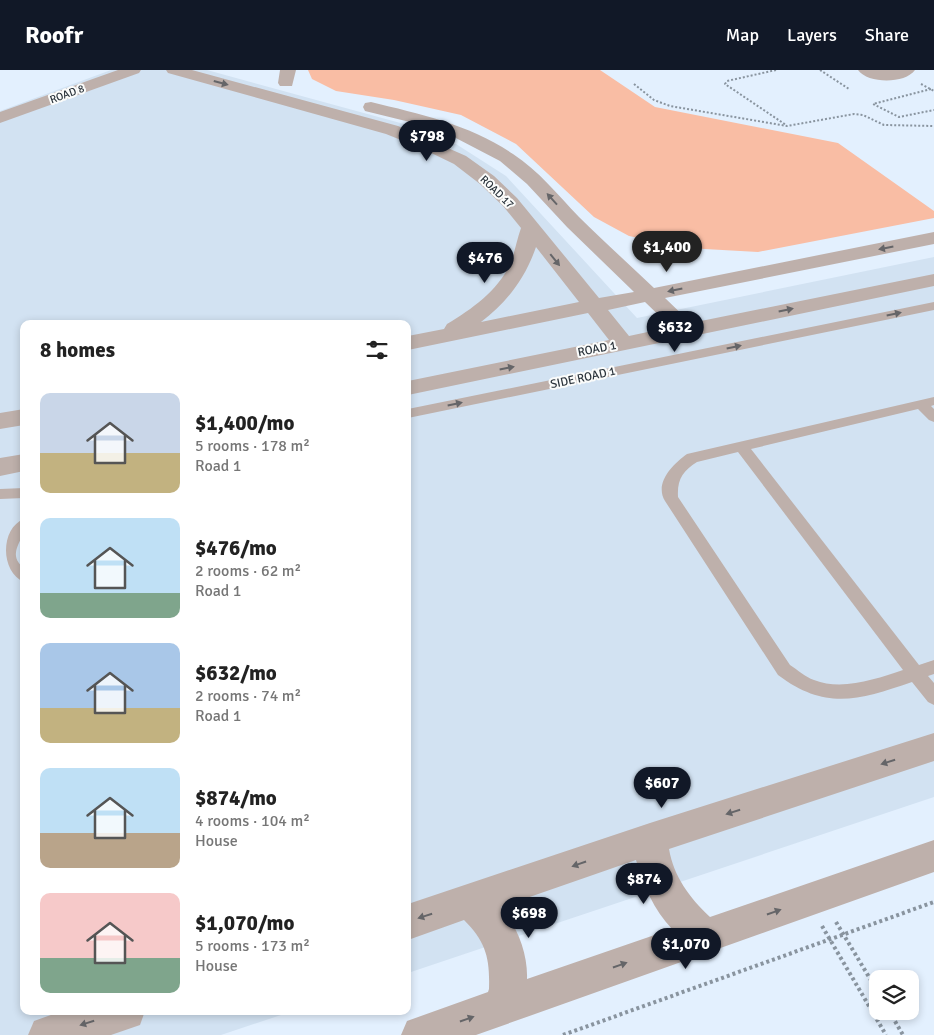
<!DOCTYPE html>
<meta charset="utf-8">
<style>
:root{--surface:#fff;--page:#f2f2f2;--text:#222;--muted:#767676;--accent:#111827}
body{margin:0;font-family:Signika,sans-serif;background:var(--page);color:var(--text);height:100vh;display:flex;flex-direction:column;font-size:19px;white-space:nowrap}
*{box-sizing:border-box;margin:0}
p{font-size:16px;color:var(--muted)}
.icon{flex:none;width:28px;height:28px;fill:none;stroke:currentColor;stroke-width:2;stroke-linecap:round;stroke-linejoin:round}
.map{position:relative;flex:1;overflow:hidden}
.side{position:absolute;left:20px;top:250px;width:391px;height:695px;display:flex;flex-direction:column;background:var(--surface);border-radius:10px;box-shadow:0 2px 8px #0003}
.side>*{flex:none}
.tools{position:absolute;left:869px;top:900px;display:grid;gap:10px}
.tools a{display:grid;place-items:center;width:50px;height:50px;border-radius:10px;background:var(--surface);box-shadow:0 2px 8px #0003;font-size:25px}
.price{position:absolute;translate:-50% -42px;padding:0 11px;border-radius:18px;background:var(--accent);color:#fff;font-size:16px;line-height:32px;filter:drop-shadow(0 1px 2px #0008)}
.price::after{content:'';position:absolute;left:50%;top:30px;width:15px;height:11px;margin-left:-8px;background:inherit;clip-path:polygon(0 0,100% 0,50% 100%)}
.price.current{background:#222;color:#fff}
ul{padding:0;list-style:none}
li{display:flex;align-items:center;gap:15px;height:125px;padding:0 20px}
li span{display:grid;place-items:center;flex:none;width:140px;height:100px;border-radius:10px;color:#555}
li>.icon{margin-inline-start:auto}
span .icon{width:60px;height:60px;fill:#fffc;stroke-width:1}
li b{font-size:21px}
h2{display:flex;justify-content:space-between;align-items:center;height:60px;padding:0 20px;font-size:21px}
header{display:flex;align-items:center;gap:30px;box-sizing:border-box;height:70px;padding:0 25px;background:var(--accent);color:#fff}
header strong{font-size:24px}
nav{display:flex;gap:28px;margin-inline-start:auto;font-size:18px}
.map>svg:first-child{display:block}
.built{fill:#d2e2f2}
.green{fill:#f9bda4}
.lines{fill:none;stroke-linecap:round;stroke-linejoin:round}
.path-far1{stroke:#89949f;stroke-width:2;stroke-dasharray:2 2;stroke-linecap:butt}
.path{stroke:#89949f;stroke-width:4;stroke-dasharray:3 3;stroke-linecap:butt}
.service{fill:#beb0ab;fill-rule:evenodd}
.minor{fill:#beb0ab;fill-rule:evenodd}
.oneway{fill:#656568}
.labels{text-anchor:middle;dominant-baseline:central;stroke-width:4;stroke-linejoin:round;paint-order:stroke}
.far-street-label{font-size:11px;fill:#2a333b;stroke:#fbfcfb}
.street-label{font-size:12px;fill:#2a333b;stroke:#fbfcfb}
</style>
<header>
<strong>Roofr</strong>
<nav><a>Map</a><a>Layers</a><a>Share</a></nav>
</header>
<div class="map">
<svg width="934" height="965" viewBox="0 0 934 965">
<rect width="100%" height="100%" fill="#e3f0fe"/>
<polygon class="built" points="111,0 207,0 415,57 456,74 506,106 637,248 934,187 934,727 408,903 408,254 24,254 24,941 293,941 221,965 0,965 0,41"/>
<polygon class="green" points="308,0 600,0 655,37 838,73 934,141 934,148 758,182 687,178 629,166 594,147 516,74 461,45 394,30 336,21 312,9"/>
<g class="lines">
<g class="path-far1">
<polyline points="776,0 727,11 725,14 786,55"/>
<polyline points="820,0 849,19"/>
<polyline points="634,14 654,30 670,36 787,56 854,44 863,45 884,55 934,56"/>
<polyline points="921,14 934,21"/>
<polyline points="931,19 873,34 899,47 934,40"/>
</g>
<g class="path">
<polyline points="836,852 878,922"/>
<polyline points="822,856 886,965"/>
<polyline points="889,941 903,965"/>
<polyline points="563,965 934,832"/>
</g>
<g class="service">
<polygon points="934,232 934,240 408,348 408,339"/>
<path d="M934 327V335L931 336 934 339V352L929 350 918 339 751 379 919 595 934 590V604L928 606 934 613V635L928 632 912 612C859 630 826 641 778 605L665 431C654 413 673 394 687 384ZM738 382 903 600C876 609 842 621 814 610 805 607 798 600 790 595L678 427C677 409 683 401 697 392Z"/>
<polygon points="24,418 24,428 0,429 0,419"/>
<path d="M24 449C24 454 25 461 23 465 16 478 11 488 24 498V512C0 502 0 458 24 449Z"/>
</g>
<g class="minor">
<polygon points="118,0 141,0 139,3 0,53 0,42"/>
<path d="M166 0H192L398 56 466 86 494 106 517 128 599 228 634 222 567 157 527 114 500 91 452 66 418 54 365 41 363 37 365 33 371 32C420 44 471 55 513 84 539 101 558 125 579 147 603 171 629 194 654 218L934 162V174L665 228 691 253 934 204V216L408 325V311L609 270 588 243 408 280V266L444 259 447 254C473 238 498 221 511 192 515 181 517 169 521 158L503 136 480 114 454 94 421 78 386 64 168 3ZM536 177 579 232 481 252C507 232 525 209 536 177ZM645 232 671 257 629 266 608 240Z"/>
<polygon points="280,0 296,0 292,16 280,16 278,13"/>
<path d="M858 0H915C905 14 868 14 858 0Z"/>
<polygon points="24,339 24,355 0,359 0,343"/>
<polygon points="24,384 24,401 0,406 0,388"/>
<path d="M934 663V691L669 779C674 807 689 827 710 847L934 770V802L476 965H401L407 951 488 922 489 919C490 888 486 872 464 850L408 870V834L650 753ZM636 790C643 815 654 840 672 859L527 909C528 884 517 856 501 837Z"/>
<polygon points="62,941 145,941 140,955 111,965 28,965 34,951"/>
</g>
</g>
<defs><path id="oneway-solid" d="M-6-.8H1V-3.2L6.5 0L1 3.2V.8H-6Z" transform="scale(1.25)"/></defs>
<g class="oneway">
<use href="#oneway-solid" transform="translate(221 13) rotate(15)"/>
<use href="#oneway-solid" transform="translate(552 129) rotate(-132)"/>
<use href="#oneway-solid" transform="translate(886 178) rotate(169)"/>
<use href="#oneway-solid" transform="translate(555 190) rotate(51)"/>
<use href="#oneway-solid" transform="translate(675 220) rotate(168)"/>
<use href="#oneway-solid" transform="translate(786 240) rotate(-12)"/>
<use href="#oneway-solid" transform="translate(894 244) rotate(-12)"/>
<use href="#oneway-solid" transform="translate(734 277) rotate(-12)"/>
<use href="#oneway-solid" transform="translate(507 298) rotate(-11)"/>
<use href="#oneway-solid" transform="translate(455 334) rotate(-12)"/>
<use href="#oneway-solid" transform="translate(888 692) rotate(162)"/>
<use href="#oneway-solid" transform="translate(733 742) rotate(162)"/>
<use href="#oneway-solid" transform="translate(579 794) rotate(161)"/>
<use href="#oneway-solid" transform="translate(774 842) rotate(-19)"/>
<use href="#oneway-solid" transform="translate(425 846) rotate(162)"/>
<use href="#oneway-solid" transform="translate(620 895) rotate(-19)"/>
<use href="#oneway-solid" transform="translate(467 949) rotate(-19)"/>
<use href="#oneway-solid" transform="translate(87 953) rotate(163)"/>
</g>
<g class="labels">
<g class="far-street-label">
<text transform="translate(67 24) rotate(-20)">ROAD 8</text>
<text transform="translate(497 122) rotate(44)">ROAD 17</text>
</g>
<g class="street-label">
<text transform="translate(597 279) rotate(-11)">ROAD 1</text>
<text transform="translate(583 308) rotate(-12)">SIDE ROAD 1</text>
</g>
</g>
</svg>
<div class="tools">
<a><svg class="icon" aria-label="layers" viewBox="0 0 24 24"><path d="M12 4l9 5-9 5-9-5zM3 14l9 5 9-5"/></svg></a>
</div>
<b class="price" style="left:427px;top:92px">$798</b>
<b class="price current" style="left:667px;top:203px">$1,400</b>
<b class="price" style="left:485px;top:214px">$476</b>
<b class="price" style="left:675px;top:283px">$632</b>
<b class="price" style="left:662px;top:739px">$607</b>
<b class="price" style="left:644px;top:835px">$874</b>
<b class="price" style="left:529px;top:869px">$698</b>
<b class="price" style="left:686px;top:900px">$1,070</b>
<section class="side">
<h2>8 homes<svg class="icon" aria-label="filters" viewBox="0 0 24 24"><path d="M4 7h16M4 17h16"/><circle cx="9" cy="7" r="2"/><circle cx="15" cy="17" r="2"/></svg></h2>
<ul>
<li><span style="background:linear-gradient(#c9d6e8 60%,#c2b280 0)"><svg class="icon" aria-label="home" viewBox="0 0 24 24"><path d="M3 11l9-7 9 7M6 9v11h12V9"/></svg></span><div><b>$1,400/mo</b><p>5 rooms · 178 m²</p><p>Road 1</p></div></li>
<li><span style="background:linear-gradient(#bfe0f5 75%,#7fa58c 0)"><svg class="icon" aria-label="home" viewBox="0 0 24 24"><path d="M3 11l9-7 9 7M6 9v11h12V9"/></svg></span><div><b>$476/mo</b><p>2 rooms · 62 m²</p><p>Road 1</p></div></li>
<li><span style="background:linear-gradient(#a9c7e8 65%,#c2b280 0)"><svg class="icon" aria-label="home" viewBox="0 0 24 24"><path d="M3 11l9-7 9 7M6 9v11h12V9"/></svg></span><div><b>$632/mo</b><p>2 rooms · 74 m²</p><p>Road 1</p></div></li>
<li><span style="background:linear-gradient(#bfe0f5 65%,#b9a48a 0)"><svg class="icon" aria-label="home" viewBox="0 0 24 24"><path d="M3 11l9-7 9 7M6 9v11h12V9"/></svg></span><div><b>$874/mo</b><p>4 rooms · 104 m²</p><p>House</p></div></li>
<li><span style="background:linear-gradient(#f6c9c9 65%,#7fa58c 0)"><svg class="icon" aria-label="home" viewBox="0 0 24 24"><path d="M3 11l9-7 9 7M6 9v11h12V9"/></svg></span><div><b>$1,070/mo</b><p>5 rooms · 173 m²</p><p>House</p></div></li>
</ul>
</section>
</div>
